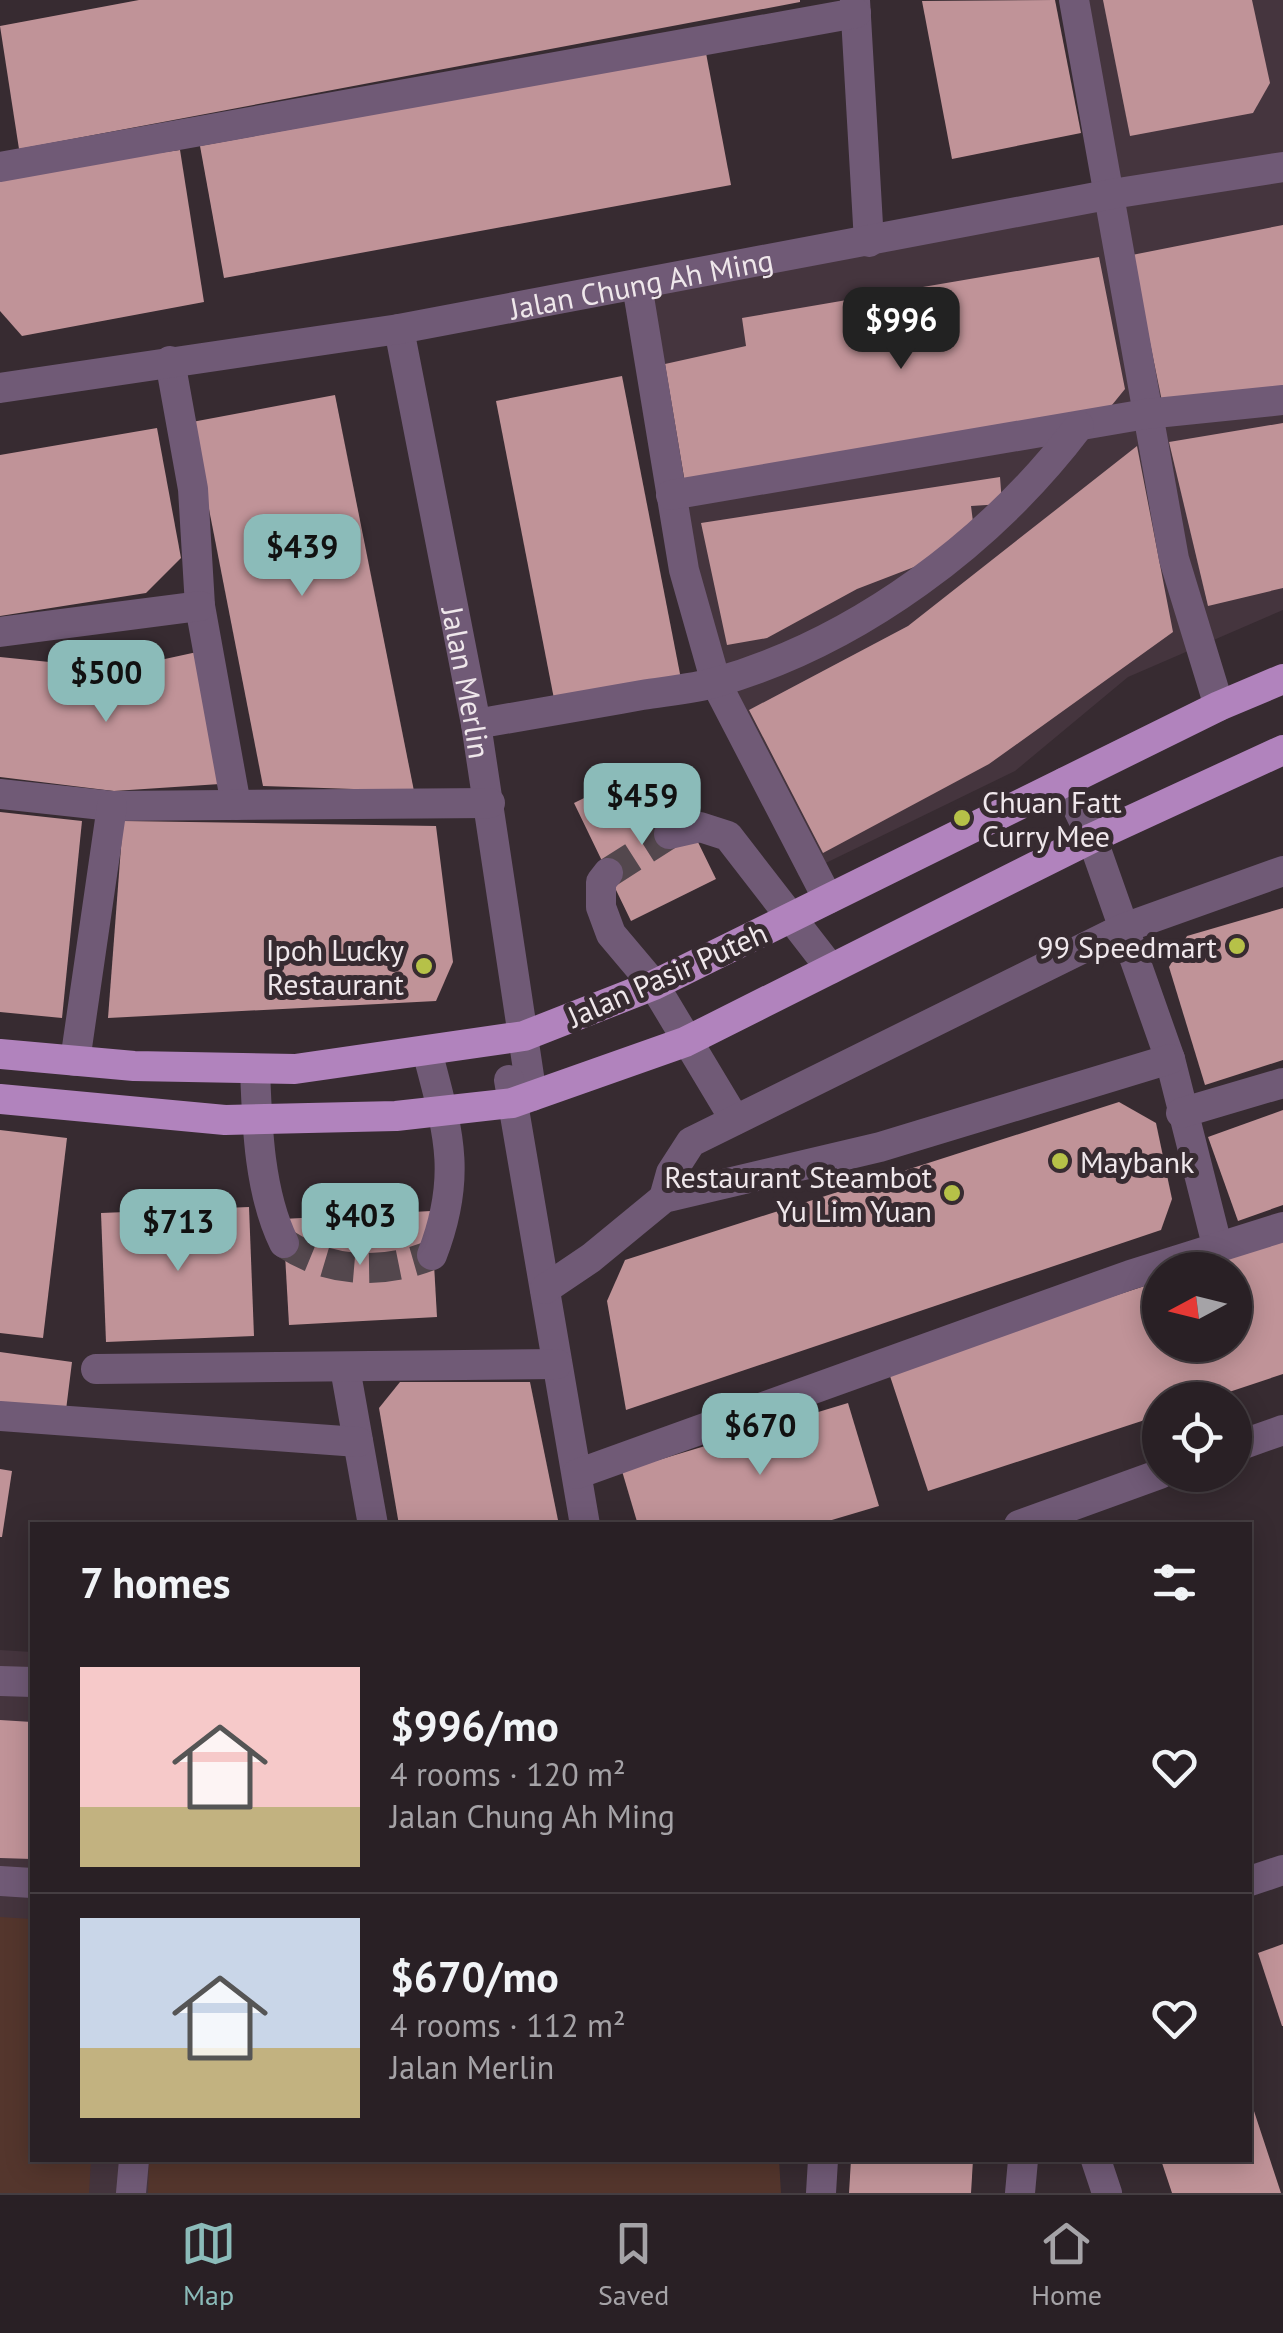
<!DOCTYPE html>
<meta charset="utf-8">
<style>
:root{--surface:#292025;--page:#352d32;--text:#f1f3f6;--muted:#a5a3a7;--line:#453e42;--accent:#8bbbb9}
body{margin:0;font-family:"PT Sans",sans-serif;background:var(--page);color:var(--text);height:100vh;display:flex;flex-direction:column;font-size:38px;white-space:nowrap}
*{box-sizing:border-box;margin:0}
p{font-size:32px;color:var(--muted)}
.icon{flex:none;width:55px;height:55px;fill:none;stroke:currentColor;stroke-width:2;stroke-linecap:round;stroke-linejoin:round}
.map{position:relative;flex:1;overflow:hidden}
.side{position:absolute;left:30px;top:1522px;width:1222px;height:640px;display:flex;flex-direction:column;background:var(--surface);border-radius:0px;box-shadow:0 5px 25px #0003,0 0 0 2px var(--line)}
.side>*{flex:none}
.needle{width:65px;rotate:263deg}
.tools{position:absolute;left:1142px;top:1252px;display:grid;gap:20px}
.tools a{display:grid;place-items:center;width:110px;height:110px;border-radius:50%;background:var(--surface);box-shadow:0 5px 25px #0003,0 0 0 2px var(--line);font-size:50px}
.price{position:absolute;translate:-50% -85px;padding:0 22px;border-radius:20px;background:var(--accent);color:#111;font-size:32px;line-height:65px;filter:drop-shadow(0 2px 5px #0008)}
.price::after{content:'';position:absolute;left:50%;top:60px;width:30px;height:22px;margin-left:-15px;background:inherit;clip-path:polygon(0 0,100% 0,50% 100%)}
.price.active{background:#222;color:#fff}
ul{padding:0;list-style:none}
li{display:flex;align-items:center;gap:30px;height:250px;padding:0 50px}
li+li{border-top:2px solid var(--line)}
li span{display:grid;place-items:center;flex:none;width:280px;height:200px;border-radius:0px;color:#555}
li>.icon{margin-inline-start:auto}
span .icon{width:120px;height:120px;fill:#fffc;stroke-width:1}
li b{font-size:42px}
h2{display:flex;justify-content:space-between;align-items:center;height:120px;padding:0 50px;font-size:42px}
.tab-bar{display:flex;justify-content:space-around;align-items:center;height:140px;border-top:2px solid var(--line);background:var(--surface);font-size:28px;color:var(--muted)}
.tab-bar a{display:grid;justify-items:center;gap:5px}
.tab-bar .active{color:var(--accent)}
.map>svg:first-child{display:block}
.built{fill:#45353e}
.green{fill:#54362d}
.building{fill:#c09398}
.lines{fill:none;stroke-linecap:round;stroke-linejoin:round}
.minor-tunnel{stroke:#53474d;stroke-width:30;stroke-dasharray:30 15;stroke-linecap:butt}
.minor{stroke:#705a76;stroke-width:30}
.major{stroke:#b183bd;stroke-width:30}
.poi-dot{fill:#b6c148;stroke:#372b31;stroke-width:4}
.labels{text-anchor:middle;dominant-baseline:central;stroke-width:10;stroke-linejoin:round;paint-order:stroke}
.street-label{font-size:30px;fill:#efe7eb;stroke:#372b31}
.poi-label{font-size:30px;fill:#efe7eb;stroke:#372b31;text-anchor:end}
</style>
<div class="map">
<svg width="1283" height="2193" viewBox="0 0 1283 2193">
<rect width="100%" height="100%" fill="#372b31"/>
<g class="built">
<polygon points="1082,0 1283,0 1283,610 1128,677 1015,771 799,876 707,677 620,281 1116,192"/>
<polygon points="0,1650 32,1652 32,2160 151,2160 151,2193 0,2193"/>
</g>
<g class="green">
<polygon points="0,1917 32,1919 32,2160 91,2160 89,2193 0,2193"/>
<polygon points="149,2160 779,2160 781,2193 148,2193"/>
</g>
<g class="building">
<polygon points="139,0 800,0 800,2 19,149 0,26"/>
<polygon points="1055,0 1081,133 952,159 922,1"/>
<polygon points="1103,0 1252,0 1270,83 1253,113 1130,136"/>
<polygon points="706,53 731,185 224,278 200,146"/>
<polygon points="180,150 204,302 22,336 0,311 0,175"/>
<polygon points="1283,225 1283,387 1164,411 1132,255"/>
<polygon points="1099,257 1125,389 1103,416 685,483 665,364 746,346 742,318"/>
<polygon points="622,376 681,679 555,704 496,401"/>
<polygon points="335,395 414,791 263,786 192,422"/>
<polygon points="1283,423 1283,588 1208,606 1169,442"/>
<polygon points="157,428 181,558 146,593 0,616 0,455"/>
<polygon points="1137,446 1173,632 989,764 823,853 749,710 908,626"/>
<polygon points="1000,477 1002,504 971,506 974,530 922,564 857,589 767,638 727,645 701,523"/>
<polygon points="197,652 220,784 114,791 0,777 0,657 119,669"/>
<polygon points="639,771 669,834 695,836 716,879 631,921 574,803"/>
<polygon points="0,812 82,821 62,1018 0,1012"/>
<polygon points="123,821 436,826 453,962 436,1001 108,1018"/>
<polygon points="1283,908 1283,1060 1205,1085 1169,967 1187,936"/>
<polygon points="1119,1102 1156,1123 1172,1199 1161,1230 626,1410 607,1301 625,1260"/>
<polygon points="1283,1110 1283,1205 1238,1221 1208,1137"/>
<polygon points="0,1130 67,1138 43,1338 0,1333"/>
<polygon points="249,1207 254,1336 106,1342 101,1213"/>
<polygon points="431,1211 437,1317 289,1325 283,1219"/>
<polygon points="1283,1241 1283,1374 1205,1400 1160,1400 1160,1415 928,1491 888,1370 1160,1281 1160,1345 1235,1345 1235,1270 1196,1269"/>
<polygon points="0,1352 72,1362 66,1410 0,1402"/>
<polygon points="400,1382 530,1382 559,1525 399,1525 379,1408"/>
<polygon points="848,1403 879,1506 815,1525 638,1525 622,1471"/>
<polygon points="0,1469 12,1471 2,1537 0,1537"/>
<polygon points="0,1720 32,1722 32,1859 0,1858"/>
<polygon points="1283,1944 1283,2026 1282,2026 1258,1953"/>
<polygon points="1251,2102 1281,2193 1172,2193 1161,2160 1250,2160"/>
<polygon points="851,2160 973,2160 971,2193 849,2193"/>
</g>
<g class="lines">
<g class="minor-tunnel">
<polyline points="608,873 669,834"/>
<path d="M284 1243C330 1273 381 1275 432 1255"/>
</g>
<g class="minor">
<polyline points="855,0 869,242"/>
<polyline points="1074,0 1174,559 1219,706"/>
<polyline points="0,167 856,13"/>
<polyline points="637,285 684,570 716,683 828,899"/>
<path id="s1" d="M399 329 476 724 532 1096"/>
<polyline points="170,361 193,489 200,606 236,805"/>
<path id="s2" d="M0 388 399 329 1112 194 1283 167"/>
<polyline points="671,495 1146,414 1283,400"/>
<polyline points="0,632 200,606"/>
<path d="M476 724C532 714 587 705 642 695 667 691 693 689 717 682 859 641 991 542 1079 426"/>
<polyline points="1065,782 1092,838 1170,1059 1218,1249"/>
<polyline points="0,794 112,806 490,803"/>
<polyline points="669,834 700,827 728,836 831,969"/>
<polyline points="608,873 601,882 601,907 611,934 654,985 735,1120"/>
<path d="M427 1051C448 1131 463 1175 432 1255"/>
<polyline points="75,1061 112,806"/>
<path d="M255 1069C257 1125 259 1192 284 1243"/>
<polyline points="509,1080 585,1525"/>
<polyline points="1181,1113 1283,1083"/>
<polyline points="664,1198 671,1173 691,1142 1124,928 1283,871"/>
<polyline points="545,1289 591,1258 664,1198 880,1147 1170,1059"/>
<polyline points="345,1368 373,1525"/>
<polyline points="96,1369 557,1364"/>
<polyline points="0,1416 358,1442"/>
<polyline points="1235,1447 1283,1430"/>
<polyline points="577,1474 1130,1275 1283,1227"/>
<polyline points="1019,1525 1160,1474"/>
<polyline points="0,1681 32,1682"/>
<polyline points="0,1881 32,1883"/>
<polyline points="1250,1881 1283,1870"/>
<polyline points="1096,2160 1107,2193"/>
<polyline points="131,2193 134,2160"/>
<polyline points="821,2193 823,2160"/>
<polyline points="1020,2193 1023,2160"/>
</g>
<g class="major">
<polyline points="0,1054 134,1066 295,1069 524,1036 654,985 1219,706 1283,679"/>
<polyline points="0,1099 225,1120 396,1116 512,1103 685,1042 1092,838 1283,750"/>
</g>
</g>
<g class="poi-dot">
<circle cx="962" cy="818" r="10"/>
<circle cx="1237" cy="946" r="10"/>
<circle cx="424" cy="966" r="10"/>
<circle cx="1060" cy="1161" r="10"/>
<circle cx="952" cy="1193" r="10"/>
</g>
<g class="labels">
<g class="street-label">
<text stroke="none"><textPath href="#s2" startOffset="650">Jalan Chung Ah Ming</textPath></text>
<text stroke="none"><textPath href="#s1" startOffset="360">Jalan Merlin</textPath></text>
<text transform="translate(667 974) rotate(-24)">Jalan Pasir Puteh</text>
</g>
<g class="poi-label">
<text x="982" y="801" text-anchor="start">Chuan Fatt<tspan x="982" dy="34">Curry Mee</tspan></text>
<text x="1217" y="946">99 Speedmart</text>
<text x="404" y="949">Ipoh Lucky<tspan x="404" dy="34">Restaurant</tspan></text>
<text x="1080" y="1161" text-anchor="start">Maybank</text>
<text x="932" y="1176">Restaurant Steambot<tspan x="932" dy="34">Yu Lim Yuan</tspan></text>
</g>
</g>
</svg>
<div class="tools">
<a><svg class="needle" viewBox="-14 -14 28 28"><path d="M0-13l5 13h-10z" fill="#e53935"/><path d="M0 13l5-13h-10z" fill="#a5a3a7"/></svg></a>
<a><svg class="icon" aria-label="locate" viewBox="0 0 24 24"><circle cx="12" cy="12" r="6"/><path d="M12 2v4M12 18v4M2 12h4M18 12h4"/></svg></a>
</div>
<b class="price active" style="left:901px;top:372px">$996</b>
<b class="price" style="left:302px;top:599px">$439</b>
<b class="price" style="left:106px;top:725px">$500</b>
<b class="price" style="left:642px;top:848px">$459</b>
<b class="price" style="left:360px;top:1268px">$403</b>
<b class="price" style="left:178px;top:1274px">$713</b>
<b class="price" style="left:760px;top:1478px">$670</b>
<section class="side">
<h2>7 homes<svg class="icon" aria-label="filters" viewBox="0 0 24 24"><path d="M4 7h16M4 17h16"/><circle cx="9" cy="7" r="2"/><circle cx="15" cy="17" r="2"/></svg></h2>
<ul>
<li><span style="background:linear-gradient(#f6c9c9 70%,#c2b280 0)"><svg class="icon" aria-label="home" viewBox="0 0 24 24"><path d="M3 11l9-7 9 7M6 9v11h12V9"/></svg></span><div><b>$996/mo</b><p>4 rooms · 120 m²</p><p>Jalan Chung Ah Ming</p></div><svg class="icon" aria-label="heart" viewBox="0 0 24 24"><path d="M12 20l-8-8c-3-5 5-10 8-4 3-6 11-1 8 4z"/></svg></li>
<li><span style="background:linear-gradient(#c9d6e8 65%,#c2b280 0)"><svg class="icon" aria-label="home" viewBox="0 0 24 24"><path d="M3 11l9-7 9 7M6 9v11h12V9"/></svg></span><div><b>$670/mo</b><p>4 rooms · 112 m²</p><p>Jalan Merlin</p></div><svg class="icon" aria-label="heart" viewBox="0 0 24 24"><path d="M12 20l-8-8c-3-5 5-10 8-4 3-6 11-1 8 4z"/></svg></li>
</ul>
</section>
</div>
<nav class="tab-bar">
<a class="active"><svg class="icon" aria-label="map" viewBox="0 0 24 24"><path d="M3 6l6-2 6 2 6-2v14l-6 2-6-2-6 2zM9 4v14M15 6v14"/></svg>Map</a>
<a><svg class="icon" aria-label="saved" viewBox="0 0 24 24"><path d="M7 4h10v16l-5-4-5 4z"/></svg>Saved</a>
<a><svg class="icon" aria-label="home" viewBox="0 0 24 24"><path d="M3 11l9-7 9 7M6 9v11h12V9"/></svg>Home</a>
</nav>
